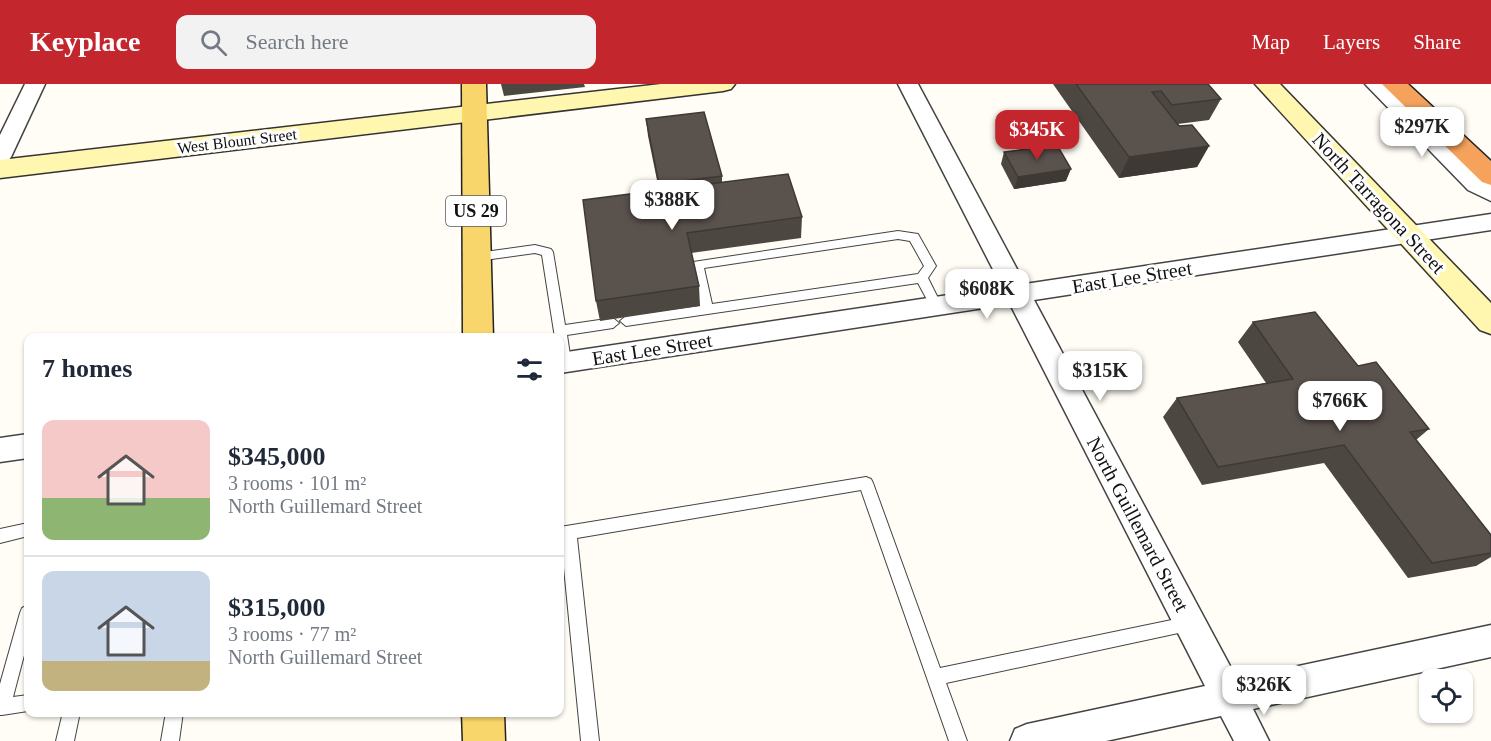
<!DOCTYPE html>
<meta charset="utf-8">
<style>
:root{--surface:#fff;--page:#f2f2f3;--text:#1f2937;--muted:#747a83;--line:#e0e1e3;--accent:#c4262e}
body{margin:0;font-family:Georgia,serif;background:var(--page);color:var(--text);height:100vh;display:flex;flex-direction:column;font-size:22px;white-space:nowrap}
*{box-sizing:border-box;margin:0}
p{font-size:20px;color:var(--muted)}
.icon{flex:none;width:33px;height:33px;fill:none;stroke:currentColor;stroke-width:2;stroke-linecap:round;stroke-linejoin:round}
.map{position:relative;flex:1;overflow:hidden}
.panel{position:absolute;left:24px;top:249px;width:540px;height:384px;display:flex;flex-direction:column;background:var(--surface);border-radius:12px;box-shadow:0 2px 4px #0004}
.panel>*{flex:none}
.fabs{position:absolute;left:1419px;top:585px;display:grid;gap:12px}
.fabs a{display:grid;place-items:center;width:54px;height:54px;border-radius:12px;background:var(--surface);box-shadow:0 2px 4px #0004;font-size:30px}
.price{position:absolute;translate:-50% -51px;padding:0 14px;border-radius:12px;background:#fff;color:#222;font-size:20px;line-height:39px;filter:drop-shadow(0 2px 3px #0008)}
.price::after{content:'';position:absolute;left:50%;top:36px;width:18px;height:14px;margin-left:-9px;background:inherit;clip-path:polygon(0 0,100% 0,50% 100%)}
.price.on{background:var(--accent);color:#fff}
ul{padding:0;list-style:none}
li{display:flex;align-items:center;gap:18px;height:150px;padding:0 18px}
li+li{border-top:2px solid var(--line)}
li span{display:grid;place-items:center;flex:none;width:168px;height:120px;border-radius:12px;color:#555}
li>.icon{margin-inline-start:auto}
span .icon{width:72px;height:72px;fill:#fffc;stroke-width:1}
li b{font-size:26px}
h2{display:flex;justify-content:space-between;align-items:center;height:72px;padding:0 18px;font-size:26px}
header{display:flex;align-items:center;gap:36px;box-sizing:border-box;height:84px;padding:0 30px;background:var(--accent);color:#fff}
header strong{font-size:28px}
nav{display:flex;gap:33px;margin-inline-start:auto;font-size:21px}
.search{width:420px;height:54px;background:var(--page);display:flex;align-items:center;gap:15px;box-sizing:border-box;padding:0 21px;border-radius:12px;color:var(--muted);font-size:22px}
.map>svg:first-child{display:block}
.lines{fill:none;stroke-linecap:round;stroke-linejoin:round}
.lane-casing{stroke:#444;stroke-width:2}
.street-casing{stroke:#444;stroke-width:3}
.secondary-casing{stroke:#333;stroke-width:3}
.primary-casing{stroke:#222;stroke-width:3}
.highway-casing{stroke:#222;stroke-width:3}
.lane{fill:#fff;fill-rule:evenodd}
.street{fill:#fff;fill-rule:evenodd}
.secondary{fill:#fff6b0;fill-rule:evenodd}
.primary{fill:#f9d66b;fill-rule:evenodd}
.highway{fill:#f5a25d;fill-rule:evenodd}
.wall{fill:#4d4742}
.shaded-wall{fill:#3f3936}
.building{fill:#5a524d;stroke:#3f3936;stroke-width:1.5}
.labels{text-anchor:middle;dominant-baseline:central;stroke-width:6;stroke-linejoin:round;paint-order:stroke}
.far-street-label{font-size:16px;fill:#111;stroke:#fff}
.shield{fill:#fff;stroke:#585858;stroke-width:1.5}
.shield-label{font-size:18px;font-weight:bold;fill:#111}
.street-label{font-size:20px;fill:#111;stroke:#fff}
</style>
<header>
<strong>Keyplace</strong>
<div class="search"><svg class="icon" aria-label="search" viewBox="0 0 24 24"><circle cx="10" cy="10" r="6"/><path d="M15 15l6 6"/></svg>Search here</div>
<nav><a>Map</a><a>Layers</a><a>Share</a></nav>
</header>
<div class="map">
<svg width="1491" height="657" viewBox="0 0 1491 657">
<rect width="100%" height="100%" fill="#fffdf5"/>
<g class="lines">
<g class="lane-casing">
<g id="lane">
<path d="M898 147 918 150 936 182 928 194 942 222 940 225H932L918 199 626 242 620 237 626 232 700 222 691 181 693 178ZM898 155 910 157 924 182 918 190 712 220 704 184Z"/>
<polygon points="535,161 551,165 553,168 565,241 613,234 619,239 613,244 567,251 571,278 565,283 560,280 560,254 555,254 542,171 535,169 477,177 471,173 477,169"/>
<polygon points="866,393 871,395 873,399 940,584 1191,532 1197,535 1199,540 1197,545 946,599 967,657 949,657 861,406 577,454 599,657 581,657 560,443"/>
<polygon points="28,439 28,452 0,459 0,445"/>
<polygon points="28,521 28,556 13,613 28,611 28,627 2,631 0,631 0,600 20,529 22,524"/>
<polygon points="63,628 80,628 74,657 56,657"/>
<polygon points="166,628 183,628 179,657 161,657"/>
</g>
</g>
<g class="street-casing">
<g id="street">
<polygon points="25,0 45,0 11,73 7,78 0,80 0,51"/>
<polygon points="898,0 918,0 1025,200 1491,130 1491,146 1034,216 1237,595 1491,541 1491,573 1253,625 1269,657 1234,657 1221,632 1106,657 1010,657 1015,645 1027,640 1205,602 1010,220 560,289 560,269 1002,203"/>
<polygon points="1365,0 1386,0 1484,96 1491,100 1491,117 1468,106"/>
<polygon points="28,350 28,374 0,378 0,354"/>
</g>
</g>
<g class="secondary-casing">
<g id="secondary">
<polygon points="661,0 735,0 731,5 723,7 0,94 0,76"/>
<polygon points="1255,0 1280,0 1491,219 1491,250 1480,246"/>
</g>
</g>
<g class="primary-casing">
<g id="primary">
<polygon points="462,0 486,0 493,254 463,254"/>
<polygon points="462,628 504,628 505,657 463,657"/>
</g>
</g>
<g class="highway-casing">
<polygon id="highway" points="1382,0 1408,0 1491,77 1491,101 1482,98"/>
</g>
<use href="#lane" class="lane"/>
<use href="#street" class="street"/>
<use href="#secondary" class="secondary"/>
<use href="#primary" class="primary"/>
<use href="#highway" class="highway"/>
</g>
<g class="wall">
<polygon points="501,0 584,0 585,3 504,12"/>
<polygon points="1053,0 1208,0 1221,15 1209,36 1178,40 1209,62 1197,83 1119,94"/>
<polygon points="646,35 722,92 722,98 802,133 801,154 691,169 699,202 700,222 600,237 596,217 659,106 648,52"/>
<polygon points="1004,68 1066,97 1014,105 1001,80"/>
<polygon points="1253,238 1358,282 1429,345 1416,356 1491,451 1491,473 1476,482 1408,494 1324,379 1202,401 1163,333 1177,314 1266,299 1238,258"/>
</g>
<g class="shaded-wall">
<polygon points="1209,62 1197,83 1119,94 1129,73"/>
<polygon points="1071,85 1066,97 1014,105 1018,93"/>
</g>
<g class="building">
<polygon points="1076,0 1208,0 1221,15 1172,21 1161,7 1152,8 1179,42 1192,41 1209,62 1129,73"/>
<polygon points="704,28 722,92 659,100 646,35"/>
<polygon points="1057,61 1071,85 1018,93 1004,68"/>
<polygon points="788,90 802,133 687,149 699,202 596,217 583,116"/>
<polygon points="1315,228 1358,282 1376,278 1429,345 1410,348 1491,451 1491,469 1432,479 1344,361 1218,383 1177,314 1293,295 1253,238"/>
</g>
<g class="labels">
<g class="far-street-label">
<text transform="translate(237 57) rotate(-7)">West Blount Street</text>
</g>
<rect class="shield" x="446" y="112" width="60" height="30" rx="4.5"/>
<g class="shield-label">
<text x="476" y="127">US 29</text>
</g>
<g class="street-label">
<text transform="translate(1379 119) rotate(47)">North Tarragona Street</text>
<text transform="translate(1132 193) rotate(-9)">East Lee Street</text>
<text transform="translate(652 265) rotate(-9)">East Lee Street</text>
<text transform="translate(1138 440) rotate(62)">North Guillemard Street</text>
</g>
</g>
</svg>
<div class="fabs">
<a><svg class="icon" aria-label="locate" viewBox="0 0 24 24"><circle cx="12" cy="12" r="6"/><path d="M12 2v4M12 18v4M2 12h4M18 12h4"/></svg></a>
</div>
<b class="price" style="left:1422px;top:74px">$297K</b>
<b class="price on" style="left:1037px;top:77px">$345K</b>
<b class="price" style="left:672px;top:147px">$388K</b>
<b class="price" style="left:987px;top:236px">$608K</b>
<b class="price" style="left:1100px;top:318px">$315K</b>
<b class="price" style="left:1340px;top:348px">$766K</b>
<b class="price" style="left:1264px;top:632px">$326K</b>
<section class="panel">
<h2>7 homes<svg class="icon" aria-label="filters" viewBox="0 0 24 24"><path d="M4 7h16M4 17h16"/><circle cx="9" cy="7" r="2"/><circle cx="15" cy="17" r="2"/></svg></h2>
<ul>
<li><span style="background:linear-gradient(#f6c9c9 65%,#8fb573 0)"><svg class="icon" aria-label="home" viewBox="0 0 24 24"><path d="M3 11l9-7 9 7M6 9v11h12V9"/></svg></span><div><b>$345,000</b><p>3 rooms · 101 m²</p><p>North Guillemard Street</p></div></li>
<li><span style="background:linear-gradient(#c9d6e8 75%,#c2b280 0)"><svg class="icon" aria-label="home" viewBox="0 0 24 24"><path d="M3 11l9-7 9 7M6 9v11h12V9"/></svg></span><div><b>$315,000</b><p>3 rooms · 77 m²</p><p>North Guillemard Street</p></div></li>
</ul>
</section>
</div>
